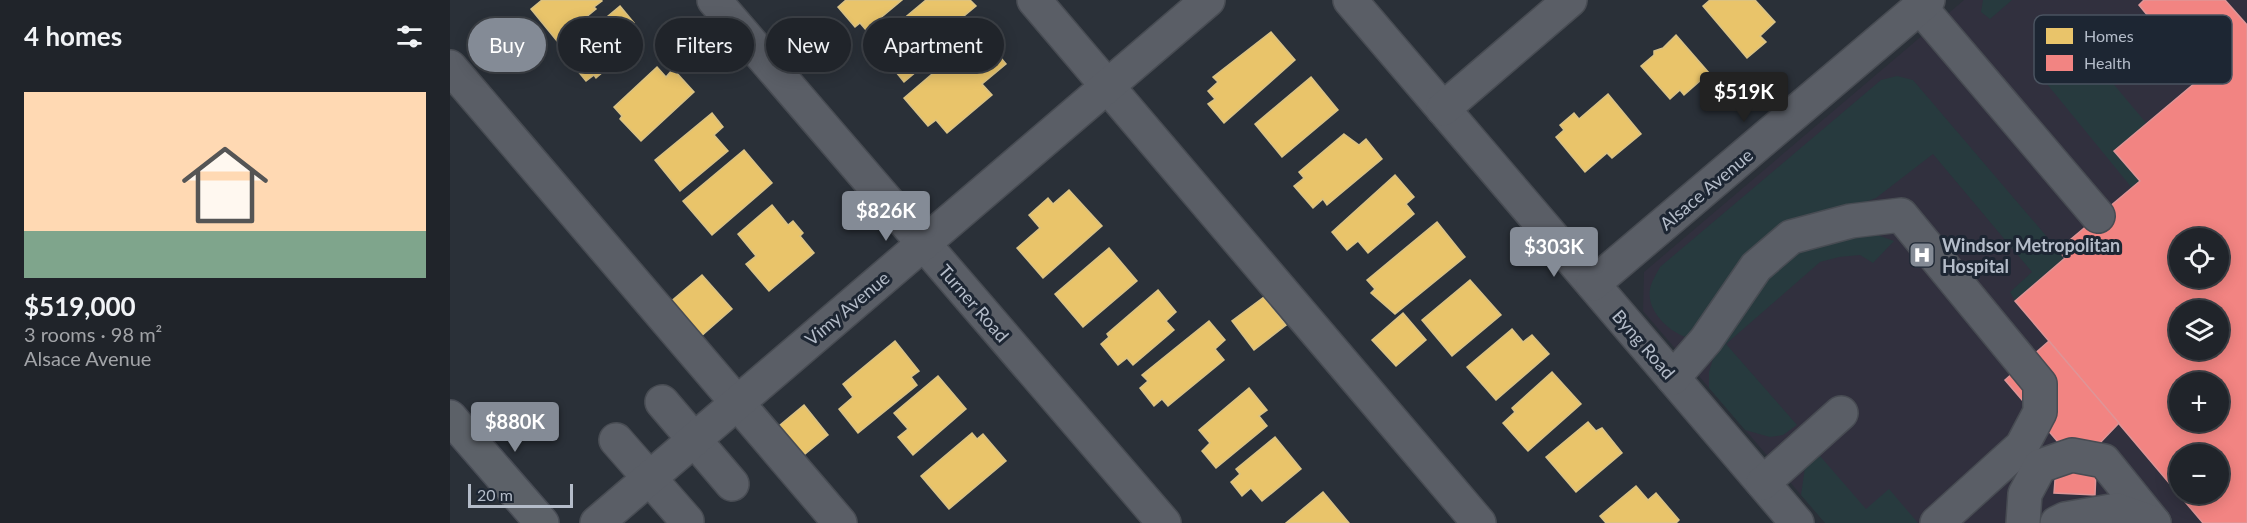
<!DOCTYPE html>
<meta charset="utf-8">
<style>
:root{--surface:#20242a;--page:#2d3036;--text:#f1f3f6;--muted:#a2a4a8;--line:#3d4147;--accent:#848b96}
body{margin:0;font-family:Lato,sans-serif;background:var(--page);color:var(--text);height:100vh;display:flex;flex-direction:column;font-size:22px;white-space:nowrap}
*{box-sizing:border-box;margin:0}
p{font-size:20px;color:var(--muted)}
.icon{flex:none;width:33px;height:33px;fill:none;stroke:currentColor;stroke-width:2;stroke-linecap:round;stroke-linejoin:round}
.map{position:relative;flex:1;overflow:hidden}
.sheet{display:flex;flex-direction:column;background:var(--surface);width:450px}
.sheet>*{flex:none}
.banner{position:absolute;left:18px;top:18px;width:570px;height:54px;display:flex;gap:12px}
.fabs{position:absolute;left:1719px;top:228px;display:grid;gap:12px}
.fabs a{display:grid;place-items:center;width:60px;height:60px;border-radius:50%;background:var(--surface);box-shadow:0 3px 15px #0003,0 0 0 2px var(--line);font-size:30px}
.scale{position:absolute;left:18px;bottom:15px;width:105px;box-sizing:border-box;padding-left:6px;border:3px solid #b4bcc9;border-top:0;font-size:16px;line-height:21px;white-space:nowrap;color:#b4bcc9;-webkit-text-stroke:4px #1d2633;paint-order:stroke}
.price{position:absolute;translate:-50% -51px;padding:0 14px;border-radius:6px;background:var(--accent);color:#fff;font-size:20px;line-height:39px;filter:drop-shadow(0 2px 3px #0008)}
.price::after{content:'';position:absolute;left:50%;top:36px;width:18px;height:14px;margin-left:-9px;background:inherit;clip-path:polygon(0 0,100% 0,50% 100%)}
.price.selected{background:#222;color:#fff}
ul{padding:0;list-style:none}
li{display:grid;align-content:center;gap:12px;height:318px;padding:0 24px}
li+li{border-top:2px solid var(--line)}
li span{display:grid;place-items:center;height:186px;border-radius:0px;color:#555}
li>.icon{margin-inline-start:auto}
span .icon{width:108px;height:108px;fill:#fffc;stroke-width:1}
li b{font-size:26px}
h2{display:flex;justify-content:space-between;align-items:center;height:72px;padding:0 24px;font-size:26px}
.pill{padding:0 21px;border-radius:27px;background:var(--surface);box-shadow:0 3px 15px #0003,0 0 0 2px var(--line);font-size:21px;line-height:54px}
.pill.selected{background:var(--accent);color:#fff}
main{display:flex;flex:1;min-height:0}
.map>svg:first-child{display:block}
.medical{fill:#31303e;fill-rule:evenodd}
.green{fill:#273a3e}
.homes{fill:#e9c46a;stroke:#d9c286;stroke-width:1.5}
.health{fill:#f28482;stroke:#df9597;stroke-width:1.5;fill-rule:evenodd}
.lines{fill:none;stroke-linecap:round;stroke-linejoin:round}
.minor-casing{stroke:#484c53;stroke-width:36}
.major-casing{stroke:#484c55;stroke-width:36}
.minor{stroke:#5a5e66;stroke-width:33}
.major{stroke:#5c6168;stroke-width:33}
.labels{text-anchor:middle;dominant-baseline:central;stroke-width:6;stroke-linejoin:round;paint-order:stroke}
.street-label{font-size:18px;fill:#b4bcc9;stroke:#1d2633}
.poi-label{font-size:18px;font-weight:bold;fill:#b4bcc9;stroke:#1d2633;text-anchor:start}
.key{fill:#1d2633;stroke:#4a5360;stroke-width:1.5}
.key-label{font-size:16px;fill:#b4bcc9}
</style>
<main>
<section class="sheet">
<h2>4 homes<svg class="icon" aria-label="filters" viewBox="0 0 24 24"><path d="M4 7h16M4 17h16"/><circle cx="9" cy="7" r="2"/><circle cx="15" cy="17" r="2"/></svg></h2>
<ul>
<li><span style="background:linear-gradient(#ffd9b3 75%,#7fa58c 0)"><svg class="icon" aria-label="home" viewBox="0 0 24 24"><path d="M3 11l9-7 9 7M6 9v11h12V9"/></svg></span><div><b>$519,000</b><p>3 rooms · 98 m²</p><p>Alsace Avenue</p></div></li>
</ul>
</section>
<div class="map">
<svg width="1797" height="523" viewBox="0 0 1797 523">
<rect width="100%" height="100%" fill="#2a3038"/>
<path class="medical" d="M1514 0H1797V523H1375L1193 311 1194 272ZM1730 238H1768V278H1730ZM1730 310H1768V350H1730ZM1730 382H1768V422H1730ZM1730 454H1768V494H1730Z"/>
<g class="green">
<polygon points="1533,0 1562,0 1540,19 1531,12"/>
<polygon points="1629,43 1697,124 1690,181 1682,188 1588,73"/>
<path d="M1447 76 1463 80 1615 258 1565 301 1560 292 1582 272 1483 154 1426 198 1380 215 1239 338C1220 333 1196 311 1200 289 1201 282 1207 273 1210 267L1431 80Z"/>
<polygon points="1403,234 1430,236 1444,241 1423,263 1410,255 1389,257 1370,262 1276,344 1347,425 1333,435 1320,437 1295,430 1259,388 1259,372 1264,355 1301,299 1338,252"/>
<polygon points="1370,456 1416,509 1439,489 1468,523 1375,523 1351,495 1355,467"/>
</g>
<g class="homes">
<polygon points="92,0 151,0 152,1 144,7 146,9 107,41 81,9"/>
<polygon points="396,0 452,0 416,30 410,23 405,27 388,7"/>
<polygon points="476,0 520,0 526,6 484,41 492,50 454,82 442,67 435,71 425,59 430,54 422,45"/>
<polygon points="1260,0 1305,0 1325,22 1310,36 1316,42 1297,58 1253,6"/>
<polygon points="170,6 184,23 177,29 188,42 146,78 144,75 136,81 122,64 130,58 121,47"/>
<polygon points="821,32 845,60 774,123 758,104 765,99 758,91 768,82 763,77"/>
<polygon points="530,33 556,64 532,84 542,95 497,133 486,120 478,126 454,98"/>
<polygon points="1226,35 1259,73 1234,95 1230,90 1220,99 1191,66 1204,55 1204,51 1213,48"/>
<polygon points="207,67 216,77 223,69 244,92 191,141 170,119 172,116 164,107"/>
<polygon points="861,77 888,110 832,157 805,124"/>
<polygon points="1158,94 1191,134 1162,158 1157,153 1135,172 1106,137 1114,130 1110,125 1124,113 1129,119"/>
<polygon points="262,113 273,127 264,135 278,151 230,191 205,160"/>
<polygon points="894,134 909,145 916,139 932,159 877,205 873,199 863,208 844,186 854,178 849,172"/>
<polygon points="294,150 322,183 262,235 233,201"/>
<polygon points="945,175 964,197 956,204 964,214 918,253 908,241 897,250 882,232"/>
<polygon points="619,190 652,226 593,278 567,248 590,228 579,215 598,198 603,204"/>
<polygon points="322,205 338,225 343,221 353,233 350,236 364,253 319,291 296,264 306,256 288,234"/>
<polygon points="987,222 1015,257 945,314 921,293 925,289 917,280"/>
<polygon points="659,248 687,281 633,327 605,294"/>
<polygon points="252,275 282,309 249,338 219,303"/>
<polygon points="1020,280 1051,315 1002,356 972,320"/>
<polygon points="708,290 726,312 716,321 724,330 683,365 677,358 668,365 651,344 659,337 657,334"/>
<polygon points="814,297 836,325 804,350 782,321"/>
<polygon points="953,313 976,340 946,366 922,340"/>
<polygon points="759,321 775,340 765,349 774,360 718,406 712,399 704,406 690,388 698,381 692,375"/>
<polygon points="1062,329 1073,342 1082,335 1099,354 1046,400 1017,367"/>
<polygon points="445,341 469,371 461,377 467,385 408,433 389,409 403,397 393,384"/>
<polygon points="1102,372 1131,404 1078,451 1053,423 1065,412 1062,408"/>
<polygon points="488,376 516,409 463,455 448,437 458,429 444,413"/>
<polygon points="799,388 817,410 809,416 817,426 766,468 752,451 760,443 749,430"/>
<polygon points="354,405 378,435 349,459 324,430"/>
<polygon points="1138,422 1146,431 1152,428 1172,453 1126,492 1096,457"/>
<polygon points="522,433 527,439 533,434 556,461 499,509 471,476"/>
<polygon points="825,437 851,469 812,501 801,488 792,496 781,482 790,474 786,469"/>
<polygon points="1186,486 1198,500 1206,493 1229,520 1226,523 1156,523 1150,516"/>
<polygon points="873,492 899,523 836,523"/>
</g>
<g class="health">
<path d="M1694 0H1775L1797 25V523H1753L1565 301 1615 258 1608 250 1690 181 1664 151 1752 77 1735 61 1689 5ZM1730 238H1768V278H1730ZM1730 310H1768V350H1730ZM1730 382H1768V422H1730ZM1730 454H1768V494H1730Z"/>
<polygon points="1599,341 1669,423 1647,446 1645,495 1604,493 1608,442 1555,380"/>
</g>
<g class="lines">
<g class="minor-casing">
<g id="minor">
<polyline points="264,0 714,523"/>
<polyline points="584,0 1029,523"/>
<polyline points="900,0 1347,523"/>
<polyline points="1470,7 1648,216"/>
<polyline points="0,67 390,523"/>
<polyline points="993,109 1120,0"/>
<polyline points="1143,284 1478,0"/>
<polyline points="1223,378 1256,340 1306,267 1341,237 1401,221 1451,215 1590,384 1590,412 1572,446 1487,523"/>
<polyline points="212,402 282,484"/>
<polyline points="166,440 237,521"/>
<polyline points="1313,483 1391,413"/>
<polyline points="147,523 758,0"/>
<polyline points="1573,523 1575,494 1590,466 1622,455 1654,461 1704,523"/>
<polyline points="1607,523 1615,519 1667,510 1704,523"/>
</g>
</g>
<g class="major-casing">
<polyline id="major" points="0,417 92,523"/>
</g>
<use href="#minor" class="minor"/>
<use href="#major" class="major"/>
</g>
<defs>
<g id="hospital-square" transform="scale(1.35)"><rect x="-9" y="-9" width="18" height="18" rx="4" fill="#848b96" stroke="#1d2633"/><path d="M-5-5h3v3.5h4V-5h3V5h-3V1.5h-4V5h-3Z" fill="#fff"/></g>
</defs>
<g fill-rule="evenodd">
<use href="#hospital-square" x="1472" y="255"/>
</g>
<g class="labels">
<g class="street-label">
<text transform="translate(1256 189) rotate(-40)">Alsace Avenue</text>
<text transform="translate(524 303) rotate(49)">Turner Road</text>
<text transform="translate(397 308) rotate(-40)">Vimy Avenue</text>
<text transform="translate(1194 344) rotate(49)">Byng Road</text>
</g>
<g class="poi-label">
<text x="1492" y="245">Windsor Metropolitan<tspan x="1492" dy="21">Hospital</tspan></text>
</g>
</g>
<rect x="1584" y="15" width="198" height="69" rx="9" class="key"/>
<rect x="1596" y="28" width="27" height="16" fill="#e9c46a"/>
<rect x="1596" y="55" width="27" height="16" fill="#f28482"/>
<g class="key-label">
<text x="1634" y="42">Homes</text>
<text x="1634" y="69">Health</text>
</g>
</svg>
<div class="fabs">
<a><svg class="icon" aria-label="locate" viewBox="0 0 24 24"><circle cx="12" cy="12" r="6"/><path d="M12 2v4M12 18v4M2 12h4M18 12h4"/></svg></a>
<a><svg class="icon" aria-label="layers" viewBox="0 0 24 24"><path d="M12 4l9 5-9 5-9-5zM3 14l9 5 9-5"/></svg></a>
<a>+</a>
<a>−</a>
</div>
<div class="scale">20 m</div>
<b class="price selected" style="left:1294px;top:123px">$519K</b>
<b class="price" style="left:436px;top:242px">$826K</b>
<b class="price" style="left:1104px;top:278px">$303K</b>
<b class="price" style="left:65px;top:453px">$880K</b>
<div class="banner">
<a class="pill selected">Buy</a>
<a class="pill">Rent</a>
<a class="pill">Filters</a>
<a class="pill">New</a>
<a class="pill">Apartment</a>
</div>
</div>
</main>
